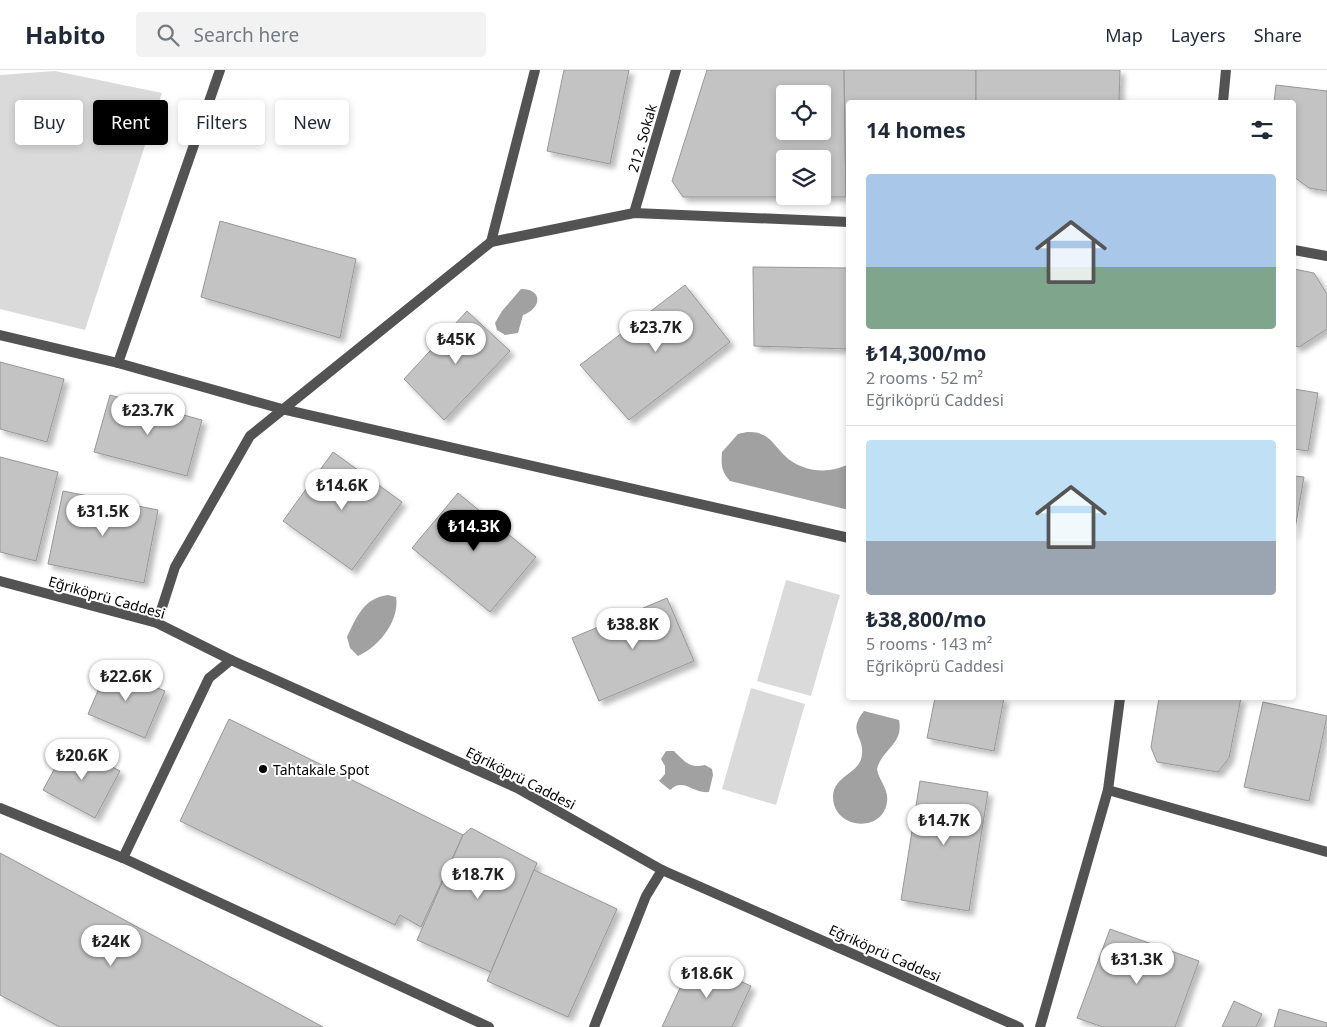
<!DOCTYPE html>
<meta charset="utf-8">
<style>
:root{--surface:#fff;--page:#f2f2f3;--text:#1f2937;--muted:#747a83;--line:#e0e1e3;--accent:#000}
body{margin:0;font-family:"Noto Sans",sans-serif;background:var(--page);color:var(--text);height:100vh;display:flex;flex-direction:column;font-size:19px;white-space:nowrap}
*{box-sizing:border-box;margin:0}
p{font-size:16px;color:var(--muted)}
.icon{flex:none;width:28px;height:28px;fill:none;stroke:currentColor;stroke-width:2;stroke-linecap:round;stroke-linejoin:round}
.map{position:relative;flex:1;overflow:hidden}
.sheet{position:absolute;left:846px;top:30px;width:450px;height:600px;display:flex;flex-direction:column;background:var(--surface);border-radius:5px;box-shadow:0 2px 8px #0003}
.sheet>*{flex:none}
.hud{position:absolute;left:15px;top:30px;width:475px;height:45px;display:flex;gap:10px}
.buttons{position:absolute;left:776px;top:15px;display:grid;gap:10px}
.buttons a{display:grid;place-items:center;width:55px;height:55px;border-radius:5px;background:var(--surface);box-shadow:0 2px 8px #0003;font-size:25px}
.price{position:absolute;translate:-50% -42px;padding:0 11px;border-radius:18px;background:#fff;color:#222;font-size:16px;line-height:32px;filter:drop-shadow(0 1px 2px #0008)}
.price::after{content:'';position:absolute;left:50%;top:30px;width:15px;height:11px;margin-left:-8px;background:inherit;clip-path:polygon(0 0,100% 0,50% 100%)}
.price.on{background:var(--accent);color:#fff}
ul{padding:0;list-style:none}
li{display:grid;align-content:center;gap:10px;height:265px;padding:0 20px}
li+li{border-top:1px solid var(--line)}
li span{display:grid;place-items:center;height:155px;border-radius:5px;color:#555}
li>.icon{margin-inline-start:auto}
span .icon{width:90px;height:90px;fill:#fffc;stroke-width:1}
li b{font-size:21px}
h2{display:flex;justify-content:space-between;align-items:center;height:60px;padding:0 20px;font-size:21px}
.pill{padding:0 18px;border-radius:5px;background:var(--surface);box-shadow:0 2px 8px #0003;font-size:18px;line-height:45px}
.pill.on{background:var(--accent);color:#fff}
header{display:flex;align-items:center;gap:30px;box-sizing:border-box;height:70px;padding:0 25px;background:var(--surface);border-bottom:1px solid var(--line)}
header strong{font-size:24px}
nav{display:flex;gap:28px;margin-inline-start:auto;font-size:18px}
.search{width:350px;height:45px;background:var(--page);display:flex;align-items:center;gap:12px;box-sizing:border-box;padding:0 18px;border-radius:5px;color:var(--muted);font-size:19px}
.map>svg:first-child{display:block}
.green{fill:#dadada}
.water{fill:#a1a1a1}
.building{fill:#c3c3c3;stroke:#979797;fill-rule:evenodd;filter:url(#shadow)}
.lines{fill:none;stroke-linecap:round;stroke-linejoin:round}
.minor{stroke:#535353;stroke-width:10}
.poi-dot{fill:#000;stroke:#fff;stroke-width:2}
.labels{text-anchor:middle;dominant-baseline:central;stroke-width:4;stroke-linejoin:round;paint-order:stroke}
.street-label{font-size:14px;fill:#000;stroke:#fff}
.poi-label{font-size:14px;fill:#000;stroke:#fff;text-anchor:start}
</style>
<header>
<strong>Habito</strong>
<div class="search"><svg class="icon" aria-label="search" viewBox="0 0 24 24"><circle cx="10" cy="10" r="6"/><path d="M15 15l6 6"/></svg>Search here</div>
<nav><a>Map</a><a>Layers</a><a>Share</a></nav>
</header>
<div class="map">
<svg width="1327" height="957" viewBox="0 0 1327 957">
<defs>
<filter id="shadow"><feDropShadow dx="4.5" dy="4.5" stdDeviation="2.5" flood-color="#0004"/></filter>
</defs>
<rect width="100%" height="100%" fill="#fff"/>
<g class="green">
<polygon points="55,1 162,23 85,260 0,239 0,5"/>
<polygon points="786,510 840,525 811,626 757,611"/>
<polygon points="751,618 805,634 776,735 722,719"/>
</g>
<g class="water">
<path d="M521 219C544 219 541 239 523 245L518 263 505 265 497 260 495 253 502 241Z"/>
<path d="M747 362C768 361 772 373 784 385 801 402 828 405 849 394V440L730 411C721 401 721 394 722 382L738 364Z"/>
<path d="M388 525 396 527C400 550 379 577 358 586L350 578 347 567C357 546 364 528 388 525Z"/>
<path d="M864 641 899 650C904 674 882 679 877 699 879 711 889 719 887 732 883 764 833 759 833 727 833 705 861 704 862 684 864 666 847 662 864 641Z"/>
<path d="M666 681H674C684 691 690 699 705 695L712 699 713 705 709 722C692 724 684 707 670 720L659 711 665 704V696L661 689Z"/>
</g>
<g class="building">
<polygon points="564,0 629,0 610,94 547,81"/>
<path d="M707 0H844L846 127H683L672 111ZM785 24H822V61H785ZM785 89H822V126H785Z"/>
<polygon points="844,0 976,0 976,32 849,32 849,127 846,127"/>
<polygon points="976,0 1120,0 1119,32 976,32"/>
<polygon points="1276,15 1327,21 1327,121 1309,118 1294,107 1294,32 1274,32"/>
<polygon points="220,151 356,189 340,268 201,227"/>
<polygon points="753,197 849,198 849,279 754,276"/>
<polygon points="1294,199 1314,203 1327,224 1327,259 1299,277 1294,276"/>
<polygon points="685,215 730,272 629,350 580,295"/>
<polygon points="467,241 510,281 444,350 404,309"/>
<polygon points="0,292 64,309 47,372 0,359"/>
<polygon points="1294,319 1318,323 1308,381 1294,379"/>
<polygon points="110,325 202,350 187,406 94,382"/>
<polygon points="333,382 402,432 352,500 283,451"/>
<polygon points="0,387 58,402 36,491 0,482"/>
<polygon points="1294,406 1304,407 1294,465"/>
<polygon points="63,421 158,440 144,513 48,494"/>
<polygon points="458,423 536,487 490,542 412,478"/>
<polygon points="667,528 694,591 599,631 572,568"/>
<polygon points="108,597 165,621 145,668 88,644"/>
<polygon points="935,628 1004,628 994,681 927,668"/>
<polygon points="1159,628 1241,628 1229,688 1218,702 1157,692 1151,677"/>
<polygon points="1263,632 1327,646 1309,731 1244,717"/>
<polygon points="229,649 463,765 421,857 400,845 395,855 180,751"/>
<polygon points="68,674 120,701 95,748 43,720"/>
<polygon points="920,711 988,722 969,841 901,830"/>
<polygon points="471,758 537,793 491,902 417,870 463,765"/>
<polygon points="0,783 323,957 60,957 0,925"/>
<polygon points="534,800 617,839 568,947 487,911"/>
<polygon points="1110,859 1199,891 1175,957 1103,957 1077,948"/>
<polygon points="693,890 751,916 732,957 662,957"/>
<polygon points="1234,931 1262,944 1256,957 1222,957"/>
<polygon points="1279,939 1327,953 1327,957 1274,957"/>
</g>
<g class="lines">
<g class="minor">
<polyline points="1223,32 1226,0"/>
<polyline points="634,143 676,0"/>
<polyline points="491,172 535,0"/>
<polyline points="1294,180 1327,186"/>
<polyline points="0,265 118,293 282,339 849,468"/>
<polyline points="118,293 220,0"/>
<polyline points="0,511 157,553 231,590 517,718 662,800 1019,957"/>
<polyline points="157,553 175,497 250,366 491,172 634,143 849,152"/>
<polyline points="1108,720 1327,782"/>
<polyline points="0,738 123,788 489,957"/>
<polyline points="123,788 209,608 231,590"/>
<polyline points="594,957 646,826 662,800"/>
<polyline points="1040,957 1108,720 1120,628"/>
</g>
</g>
<circle class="poi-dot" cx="263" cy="699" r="5"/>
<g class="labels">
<g class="street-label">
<text transform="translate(642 68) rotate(-74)">212. Sokak</text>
<text transform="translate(107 527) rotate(16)">Eğriköprü Caddesi</text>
<text transform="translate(521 708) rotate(27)">Eğriköprü Caddesi</text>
<text transform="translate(885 883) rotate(24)">Eğriköprü Caddesi</text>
</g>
<g class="poi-label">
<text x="273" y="699">Tahtakale Spot</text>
</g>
</g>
</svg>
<div class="buttons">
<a><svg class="icon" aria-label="locate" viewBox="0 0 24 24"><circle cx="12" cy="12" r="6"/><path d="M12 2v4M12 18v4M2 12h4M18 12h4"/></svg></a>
<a><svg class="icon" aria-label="layers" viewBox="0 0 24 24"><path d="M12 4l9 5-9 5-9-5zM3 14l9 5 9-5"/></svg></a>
</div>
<b class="price" style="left:656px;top:283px">₺23.7K</b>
<b class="price" style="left:456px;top:295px">₺45K</b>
<b class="price" style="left:148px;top:366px">₺23.7K</b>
<b class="price" style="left:342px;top:441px">₺14.6K</b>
<b class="price" style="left:103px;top:467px">₺31.5K</b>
<b class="price on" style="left:474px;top:482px">₺14.3K</b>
<b class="price" style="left:633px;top:580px">₺38.8K</b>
<b class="price" style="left:126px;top:632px">₺22.6K</b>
<b class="price" style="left:82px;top:711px">₺20.6K</b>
<b class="price" style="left:944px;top:776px">₺14.7K</b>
<b class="price" style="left:478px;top:830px">₺18.7K</b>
<b class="price" style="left:111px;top:897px">₺24K</b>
<b class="price" style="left:1137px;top:915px">₺31.3K</b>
<b class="price" style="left:707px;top:929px">₺18.6K</b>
<div class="hud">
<a class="pill">Buy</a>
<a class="pill on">Rent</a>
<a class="pill">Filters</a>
<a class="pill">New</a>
</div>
<section class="sheet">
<h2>14 homes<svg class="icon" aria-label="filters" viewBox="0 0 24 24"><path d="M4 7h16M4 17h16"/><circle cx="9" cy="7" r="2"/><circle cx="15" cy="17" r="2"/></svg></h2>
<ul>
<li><span style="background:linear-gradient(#a9c7e8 60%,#7fa58c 0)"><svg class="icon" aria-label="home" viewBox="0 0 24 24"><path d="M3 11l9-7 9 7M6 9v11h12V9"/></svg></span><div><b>₺14,300/mo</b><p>2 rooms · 52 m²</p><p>Eğriköprü Caddesi</p></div></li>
<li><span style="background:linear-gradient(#bfe0f5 65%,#9aa5b1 0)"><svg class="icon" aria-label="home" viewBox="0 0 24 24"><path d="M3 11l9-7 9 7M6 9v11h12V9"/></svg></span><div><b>₺38,800/mo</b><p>5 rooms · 143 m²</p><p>Eğriköprü Caddesi</p></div></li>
</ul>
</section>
</div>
